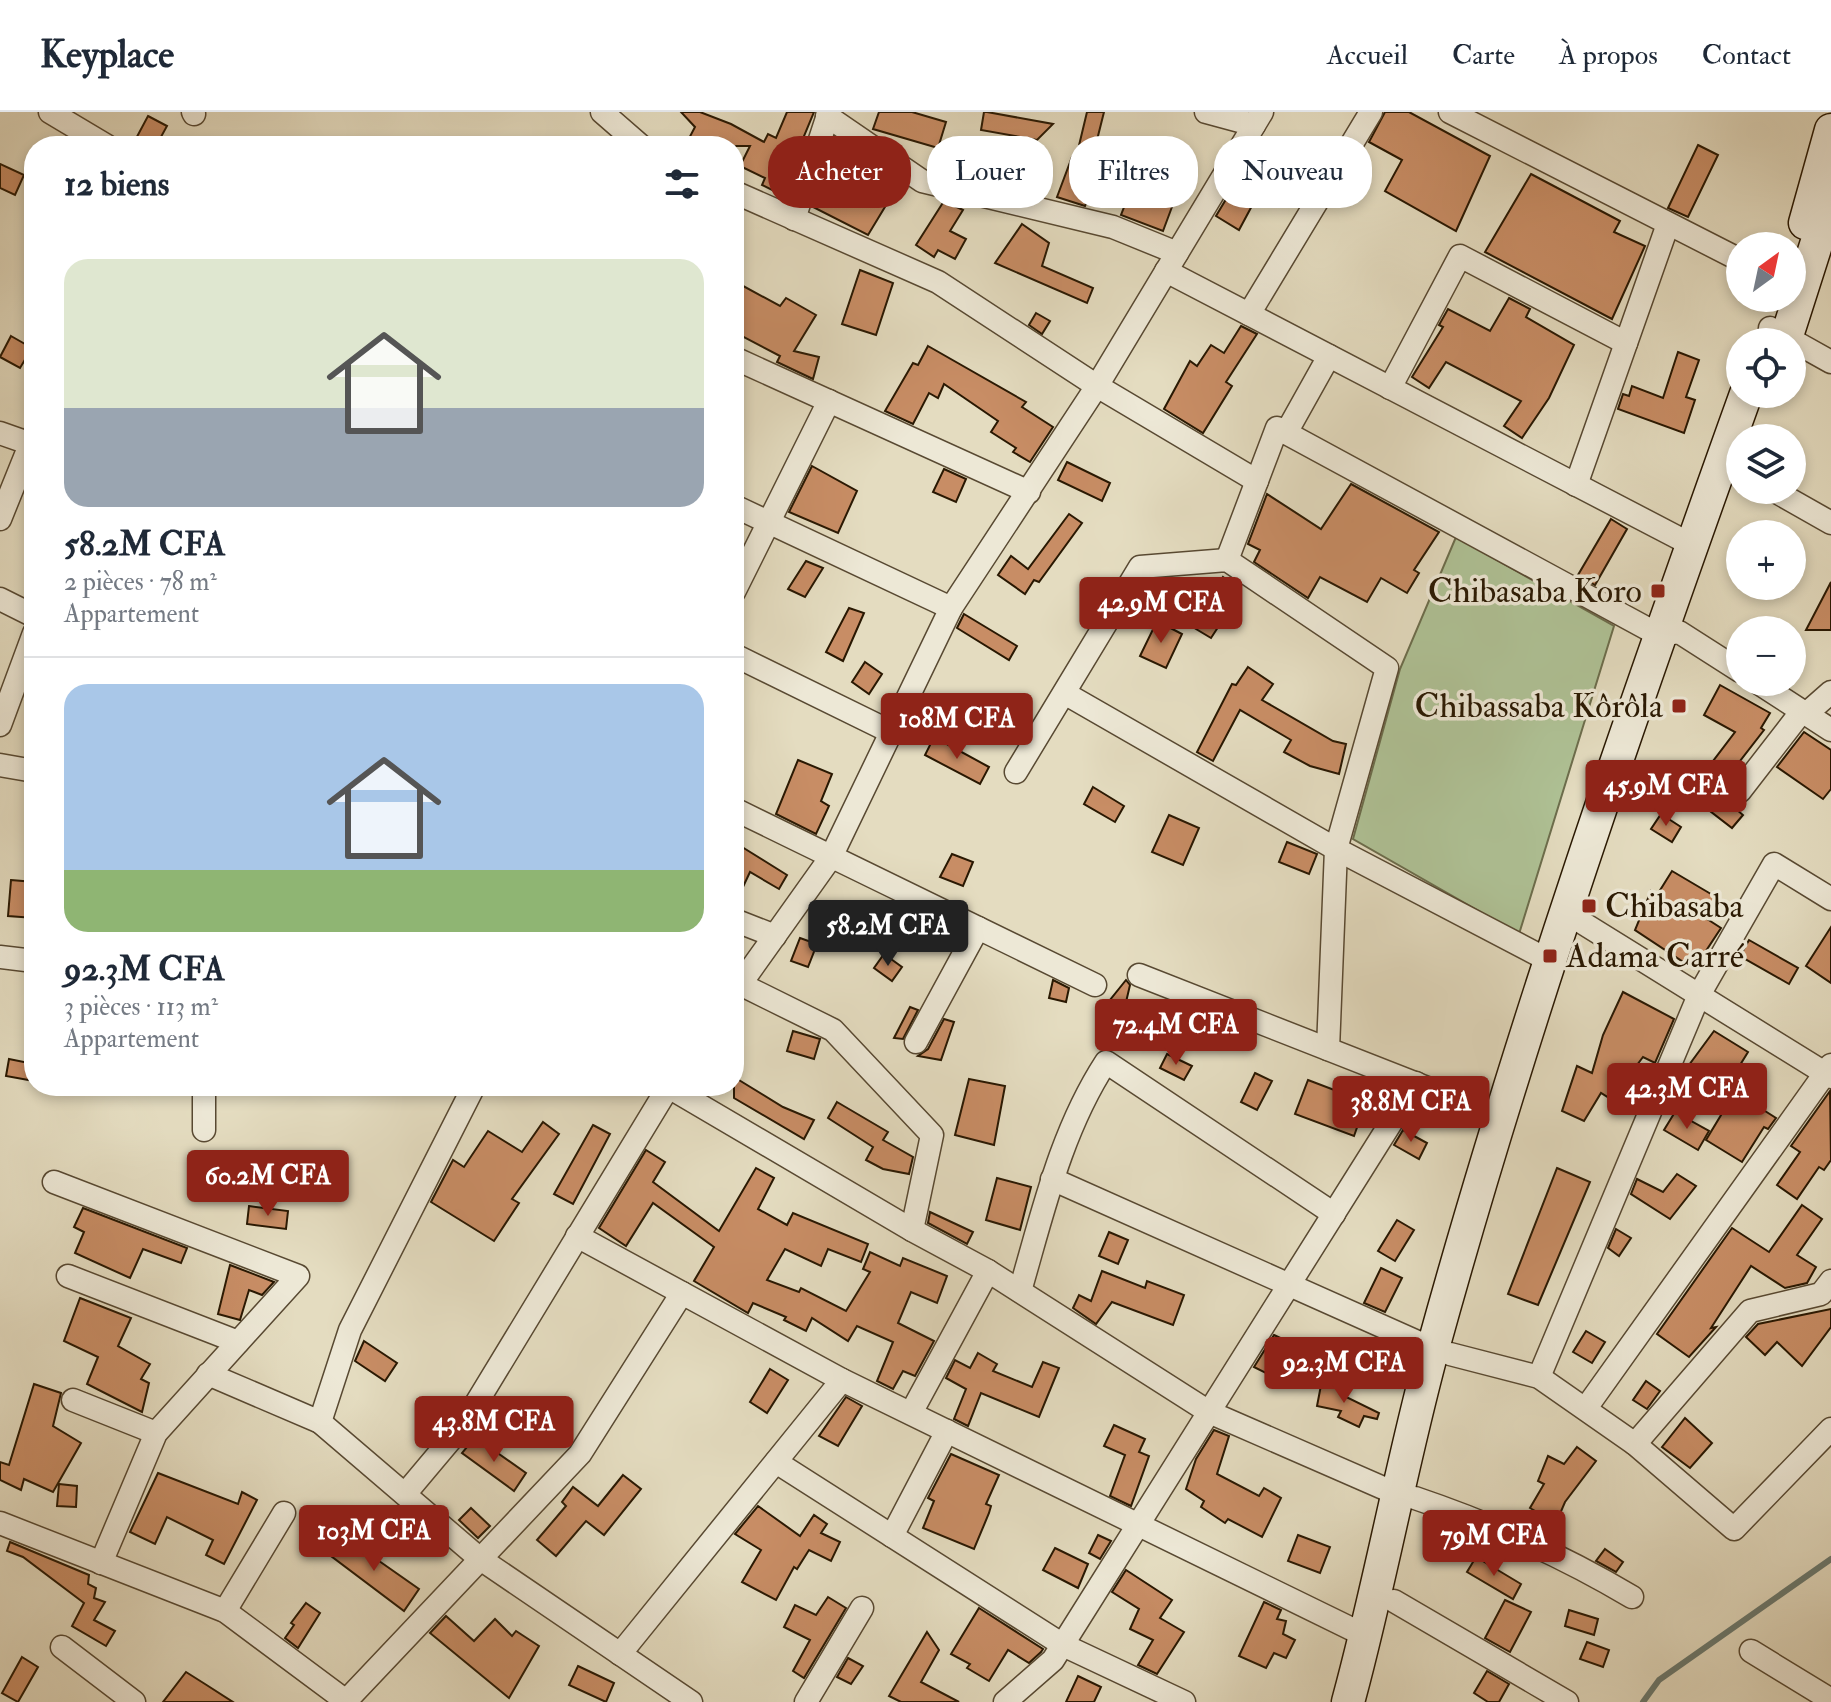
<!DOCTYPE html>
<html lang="fr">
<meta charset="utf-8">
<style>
:root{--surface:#fff;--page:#f2f2f3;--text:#1f2937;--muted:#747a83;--line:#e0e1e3;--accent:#8f2418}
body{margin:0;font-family:"IM FELL Double Pica",serif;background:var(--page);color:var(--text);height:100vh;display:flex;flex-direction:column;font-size:30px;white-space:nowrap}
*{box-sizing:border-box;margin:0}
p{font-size:26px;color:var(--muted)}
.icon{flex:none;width:44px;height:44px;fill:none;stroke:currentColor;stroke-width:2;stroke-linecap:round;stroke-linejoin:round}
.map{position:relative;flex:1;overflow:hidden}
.panel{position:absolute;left:24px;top:24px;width:720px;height:960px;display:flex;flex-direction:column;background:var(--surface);border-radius:32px;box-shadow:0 4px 12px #0003}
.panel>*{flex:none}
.banner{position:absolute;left:768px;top:24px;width:760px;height:72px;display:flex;gap:16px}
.needle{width:52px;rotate:33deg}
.fabs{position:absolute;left:1726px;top:120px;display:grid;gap:16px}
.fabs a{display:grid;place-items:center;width:80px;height:80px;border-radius:50%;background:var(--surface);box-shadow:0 4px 12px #0003;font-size:40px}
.price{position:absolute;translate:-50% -68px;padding:0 18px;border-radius:8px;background:var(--accent);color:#fff;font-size:26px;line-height:52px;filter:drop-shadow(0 2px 4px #0008)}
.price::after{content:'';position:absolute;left:50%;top:48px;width:24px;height:18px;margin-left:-12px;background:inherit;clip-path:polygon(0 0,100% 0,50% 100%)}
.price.current{background:#222;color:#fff}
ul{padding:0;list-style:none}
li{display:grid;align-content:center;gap:16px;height:424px;padding:0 40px}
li+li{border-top:2px solid var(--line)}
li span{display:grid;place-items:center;height:248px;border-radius:24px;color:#555}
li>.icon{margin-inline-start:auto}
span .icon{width:144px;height:144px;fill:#fffc;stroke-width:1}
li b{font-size:34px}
h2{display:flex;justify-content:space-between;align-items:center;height:96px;padding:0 40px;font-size:34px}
.pill{padding:0 28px;border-radius:32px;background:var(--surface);box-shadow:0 4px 12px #0003;font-size:28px;line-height:72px}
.pill.current{background:var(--accent);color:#fff}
header{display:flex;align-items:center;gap:48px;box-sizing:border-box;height:112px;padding:0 40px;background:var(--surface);border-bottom:2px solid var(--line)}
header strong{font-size:38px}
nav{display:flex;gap:44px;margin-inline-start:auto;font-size:28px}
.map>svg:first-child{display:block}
.green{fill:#afc296;stroke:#6c6d4c;stroke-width:2}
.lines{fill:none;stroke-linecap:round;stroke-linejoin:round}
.stream{stroke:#6a796f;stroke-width:6}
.building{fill:#c88d65;stroke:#291802;stroke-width:2}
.minor-casing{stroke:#584932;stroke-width:25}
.secondary-casing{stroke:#291802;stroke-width:35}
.minor{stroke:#ede8d6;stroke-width:22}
.secondary{stroke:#ede8d6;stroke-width:32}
.poi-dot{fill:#8f2418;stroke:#ede8d6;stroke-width:3}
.labels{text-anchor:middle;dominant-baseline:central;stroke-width:7;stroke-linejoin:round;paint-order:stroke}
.poi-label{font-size:34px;fill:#291802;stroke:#ede8d6;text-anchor:end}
</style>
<header>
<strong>Keyplace</strong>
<nav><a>Accueil</a><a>Carte</a><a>À propos</a><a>Contact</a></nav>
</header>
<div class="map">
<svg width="1831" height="1590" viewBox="0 0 1831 1590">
<rect width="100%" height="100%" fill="#e4dcc0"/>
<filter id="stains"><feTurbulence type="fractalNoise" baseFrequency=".0025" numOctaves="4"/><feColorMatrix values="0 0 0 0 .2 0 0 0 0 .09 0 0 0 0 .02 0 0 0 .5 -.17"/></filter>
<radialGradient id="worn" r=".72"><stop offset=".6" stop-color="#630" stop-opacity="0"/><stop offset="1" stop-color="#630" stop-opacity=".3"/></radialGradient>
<polygon class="green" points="1456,425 1614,514 1519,822 1353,727 1400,557"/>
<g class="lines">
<polyline class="stream" points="1643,1590 1659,1568 1831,1447"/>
</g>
<g class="building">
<polygon points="681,0 700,0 731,12 764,30 768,22 776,26 787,0 814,0 780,82 762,73 765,66 740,54 750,34 685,34 695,15"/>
<polygon points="879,0 912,0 946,10 938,36 873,17"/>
<polygon points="984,0 987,0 1053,12 1037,28 981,18"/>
<polygon points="1087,0 1104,0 1092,48 1103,50 1085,94 1057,85 1072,45 1076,46"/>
<polygon points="1385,0 1409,0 1490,44 1456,119 1385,79 1402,48 1369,30"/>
<polygon points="148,4 167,14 156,34 132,34"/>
<polygon points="1698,33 1718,43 1688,105 1668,96"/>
<polygon points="848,44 897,75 868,123 813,95 829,46 842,54"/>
<polygon points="1249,49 1269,62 1239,118 1216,104"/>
<polygon points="0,52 24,63 15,83 0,76"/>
<polygon points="1139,57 1182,68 1163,119 1121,103"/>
<polygon points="1531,62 1620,109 1614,120 1645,134 1612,207 1485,140"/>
<polygon points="944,89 963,98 950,119 966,127 955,147 938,138 934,145 916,133"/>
<polygon points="1022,112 1049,131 1042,154 1093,176 1087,191 995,151"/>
<polygon points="860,158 893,171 876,223 842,212"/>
<polygon points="734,169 780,194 786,186 816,203 794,239 819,245 813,267 777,250 780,244 734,220"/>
<polygon points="1509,186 1530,197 1526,205 1574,233 1549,286 1522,326 1504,314 1521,289 1446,250 1429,276 1412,265 1443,215 1439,213 1448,197 1490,219"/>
<polygon points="1036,201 1050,209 1042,222 1029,213"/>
<polygon points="1241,214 1257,222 1226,270 1232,274 1203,321 1164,297 1190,249 1197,254 1211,233 1224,241"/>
<polygon points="11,224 32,236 20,256 0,245"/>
<polygon points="928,234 1026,290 1022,295 1053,315 1030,350 1013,340 1016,336 991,320 998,309 944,272 938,286 929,281 913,312 885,299 913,251 918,253"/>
<polygon points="1678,240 1699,248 1686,285 1695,288 1684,321 1618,297 1623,282 1629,284 1632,274 1663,286"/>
<polygon points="1067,350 1110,371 1102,389 1058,368"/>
<polygon points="812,354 857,379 838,421 789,400"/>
<polygon points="944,357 966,367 956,390 933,380"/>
<polygon points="1351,372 1439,420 1414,458 1419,461 1407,481 1381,466 1367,490 1320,465 1308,486 1254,450 1260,438 1248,432 1267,382 1321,417"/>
<polygon points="1069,402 1082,411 1039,470 1034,468 1025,482 998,463 1011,444 1028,457"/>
<polygon points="1611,407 1627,417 1595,473 1578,463"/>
<polygon points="806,449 823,456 805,485 788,477"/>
<polygon points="1223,465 1236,474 1218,502 1224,506 1211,526 1191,514"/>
<polygon points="1831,470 1831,518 1806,518"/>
<polygon points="849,496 864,501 843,549 826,540"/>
<polygon points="964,502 1017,534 1009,548 957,516"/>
<polygon points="1157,509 1182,522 1166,556 1140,544"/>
<polygon points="865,550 882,562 869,582 852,570"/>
<polygon points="1248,555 1273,572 1262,588 1333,629 1346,632 1339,662 1310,654 1284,640 1291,628 1240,598 1213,649 1197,640 1232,572 1236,573"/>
<polygon points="1720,573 1770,601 1761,616 1764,618 1716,680 1743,703 1732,716 1688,682 1735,620 1704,603"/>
<polygon points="937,598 955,609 946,623 928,611"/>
<polygon points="1804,620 1831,638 1831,677 1823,687 1777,655"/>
<polygon points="934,625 989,655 980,672 925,643"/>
<polygon points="798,648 832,662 821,689 829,694 816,722 776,702"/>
<polygon points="1093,675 1124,694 1115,710 1084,692"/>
<polygon points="1661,702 1681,715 1672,730 1651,717"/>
<polygon points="1169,703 1199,716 1183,753 1152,740"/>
<polygon points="734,730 787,763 779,777 750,760 734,794"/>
<polygon points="1287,730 1317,742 1309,762 1279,750"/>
<polygon points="952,742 973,750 963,774 940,765"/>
<polygon points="1672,759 1716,785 1704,805 1721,816 1694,857 1635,818 1651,779 1657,783"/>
<polygon points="11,768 34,770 34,806 8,804"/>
<polygon points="1831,815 1831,871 1806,854"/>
<polygon points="800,826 817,832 808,855 791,849"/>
<polygon points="1749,828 1798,856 1789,872 1740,844"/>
<polygon points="884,842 902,855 892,869 874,856"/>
<polygon points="1053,868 1069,876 1066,890 1049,886"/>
<polygon points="1126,868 1130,873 1123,903 1102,898"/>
<polygon points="1623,880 1674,907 1655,951 1643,945 1628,965 1617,991 1601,981 1584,1009 1562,999 1577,954 1592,961 1603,923"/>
<polygon points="910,895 918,898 903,927 894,926"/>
<polygon points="944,907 954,910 941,948 918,944 928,937"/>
<polygon points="793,919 820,927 814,947 787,939"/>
<polygon points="1714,919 1748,940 1724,979 1689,953"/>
<polygon points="1167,942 1192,954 1184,968 1160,956"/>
<polygon points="9,947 34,952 34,969 6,964"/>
<polygon points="1255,961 1272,969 1257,998 1241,990"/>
<polygon points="734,965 783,995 814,1008 804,1027 734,986"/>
<polygon points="969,967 1005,974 994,1033 955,1023"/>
<polygon points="1308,968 1366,990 1354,1024 1295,1002"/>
<polygon points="1830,979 1831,1048 1824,1058 1819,1055 1797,1087 1777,1073 1800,1040 1791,1034"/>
<polygon points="1735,980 1776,1006 1768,1017 1764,1015 1742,1050 1706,1028"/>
<polygon points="837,990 888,1020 883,1028 913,1045 909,1062 883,1057 866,1048 873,1035 828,1006"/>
<polygon points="1675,1000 1709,1019 1698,1038 1664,1018"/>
<polygon points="543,1010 559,1022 512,1087 519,1091 494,1129 431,1090 453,1048 464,1055 488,1019 522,1040"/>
<polygon points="593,1013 610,1022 573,1092 554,1082"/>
<polygon points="1403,1018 1427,1031 1419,1047 1394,1033"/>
<polygon points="646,1038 665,1050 653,1070 719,1119 756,1056 774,1066 758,1097 787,1113 793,1101 868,1132 861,1150 828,1137 821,1154 785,1137 767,1168 799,1180 801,1176 846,1199 870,1160 863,1157 870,1140 900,1154 903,1146 947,1164 937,1191 911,1180 898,1211 934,1229 915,1264 903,1259 893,1277 877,1269 893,1230 857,1214 848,1229 812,1206 806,1219 784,1208 786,1205 753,1191 748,1201 694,1169 714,1135 653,1091 626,1134 599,1116"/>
<polygon points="1557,1056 1590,1070 1538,1193 1508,1182"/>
<polygon points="1677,1062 1696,1074 1670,1107 1631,1082 1637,1067 1663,1080"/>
<polygon points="997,1066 1031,1075 1020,1118 986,1108"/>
<polygon points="1802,1093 1822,1107 1797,1143 1816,1155 1807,1171 1785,1176 1751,1154 1711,1216 1716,1215 1689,1245 1657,1222 1732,1116 1769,1140"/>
<polygon points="249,1094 288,1099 286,1117 247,1112"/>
<polygon points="83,1096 187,1136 181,1151 143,1137 130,1166 75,1141 84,1120 74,1115"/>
<polygon points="930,1100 973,1120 967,1132 928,1111"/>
<polygon points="1397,1108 1414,1118 1395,1149 1378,1139"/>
<polygon points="1616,1117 1631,1126 1619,1144 1608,1136"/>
<polygon points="1109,1120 1128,1128 1118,1152 1099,1144"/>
<polygon points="230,1153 274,1170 262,1183 249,1178 240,1208 218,1202"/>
<polygon points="1381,1156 1402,1166 1385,1200 1364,1191"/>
<polygon points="1102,1159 1145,1176 1147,1169 1184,1183 1173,1213 1112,1190 1096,1212 1073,1196 1079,1183 1091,1189"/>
<polygon points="80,1186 131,1206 118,1234 150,1252 141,1267 149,1271 142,1300 87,1272 98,1245 64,1229"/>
<polygon points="1831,1197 1831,1215 1802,1254 1777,1230 1765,1243 1746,1225 1758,1212"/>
<polygon points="1586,1219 1605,1230 1592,1251 1573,1240"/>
<polygon points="1274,1223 1291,1231 1274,1265 1254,1255"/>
<polygon points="1310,1227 1325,1236 1314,1257 1294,1247"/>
<polygon points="364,1229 397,1251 385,1269 355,1249"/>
<polygon points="978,1241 997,1252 993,1259 1032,1275 1043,1250 1059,1256 1039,1305 981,1281 968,1314 954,1307 966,1277 946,1266 955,1248 970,1256"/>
<polygon points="770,1257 788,1268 767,1301 750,1290"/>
<polygon points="1322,1268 1341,1278 1340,1282 1379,1301 1377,1307 1364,1304 1359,1315 1338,1305 1341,1299 1317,1294"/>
<polygon points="1646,1269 1660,1279 1647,1297 1633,1288"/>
<polygon points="34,1272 61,1281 53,1314 81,1331 53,1380 24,1367 21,1378 0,1368 0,1350 9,1353"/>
<polygon points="846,1285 862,1294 838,1334 819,1324"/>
<polygon points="1685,1306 1712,1331 1690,1356 1662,1335"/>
<polygon points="1114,1313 1145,1327 1139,1340 1149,1344 1131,1394 1110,1384 1125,1343 1104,1334"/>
<polygon points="1214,1318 1229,1324 1217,1362 1259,1384 1264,1376 1281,1386 1262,1425 1228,1407 1225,1411 1201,1395 1204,1389 1186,1377 1196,1347"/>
<polygon points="475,1325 526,1361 514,1379 462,1341"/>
<polygon points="1577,1335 1596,1349 1565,1390 1556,1411 1530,1396 1544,1372 1538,1369 1548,1344 1564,1352"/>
<polygon points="951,1342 999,1363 986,1392 991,1394 989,1401 974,1437 923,1416 934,1389 928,1386"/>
<polygon points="158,1361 238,1392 242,1380 257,1388 224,1452 206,1443 213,1428 167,1405 155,1432 130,1420"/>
<polygon points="623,1363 641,1377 604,1423 586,1409 556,1444 537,1428 566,1394 562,1390 573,1375 598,1394"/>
<polygon points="59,1372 77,1374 76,1395 57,1394"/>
<polygon points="758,1394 800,1424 814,1403 827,1412 821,1421 840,1430 831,1449 809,1438 797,1457 794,1455 776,1488 742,1470 761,1438 735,1422"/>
<polygon points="471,1396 490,1414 478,1426 459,1408"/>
<polygon points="342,1423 419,1477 404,1499 327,1441"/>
<polygon points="1098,1423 1111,1429 1100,1447 1089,1441"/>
<polygon points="1298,1423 1330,1435 1320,1461 1288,1449"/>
<polygon points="10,1430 89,1463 88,1472 96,1476 94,1486 105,1490 94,1508 115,1519 106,1534 72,1514 84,1491 23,1445 7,1439"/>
<polygon points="1055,1436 1088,1452 1078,1476 1043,1458"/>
<polygon points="1605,1437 1623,1450 1616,1460 1596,1449"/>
<polygon points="1476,1445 1521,1472 1513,1487 1467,1460"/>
<polygon points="1126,1458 1172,1488 1160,1506 1184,1520 1157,1562 1138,1553 1153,1528 1130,1517 1139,1497 1112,1480"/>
<polygon points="828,1485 846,1496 804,1566 793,1559 810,1528 784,1515 795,1493 816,1503"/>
<polygon points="1505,1488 1531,1500 1510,1540 1485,1526"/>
<polygon points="1264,1490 1281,1498 1277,1507 1286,1509 1283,1522 1295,1528 1286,1546 1274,1541 1266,1556 1239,1544"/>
<polygon points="306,1491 320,1501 298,1536 285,1526 294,1513 291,1511"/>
<polygon points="979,1496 1043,1537 1041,1540 1029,1551 1008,1538 989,1569 967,1556 970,1552 951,1542"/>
<polygon points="1569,1498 1598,1507 1594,1523 1565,1514"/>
<polygon points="446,1504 474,1529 495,1507 512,1524 516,1519 539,1534 509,1586 430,1521"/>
<polygon points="927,1520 939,1538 921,1570 959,1590 901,1590 889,1584"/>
<polygon points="1587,1530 1609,1538 1603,1555 1580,1547"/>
<polygon points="22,1545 38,1555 18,1590 2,1581"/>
<polygon points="848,1546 863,1554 851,1572 837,1565"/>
<polygon points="578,1554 614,1571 606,1590 569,1573"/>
<polygon points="1487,1559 1509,1572 1499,1590 1488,1590 1474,1581"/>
<polygon points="186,1560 205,1572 233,1590 163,1590"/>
<polygon points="1078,1564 1101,1575 1094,1590 1066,1590"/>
</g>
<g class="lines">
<g class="minor-casing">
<g id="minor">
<polyline points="50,0 107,34"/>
<polyline points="193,0 194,2"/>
<polyline points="602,0 641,34"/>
<polyline points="1206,0 1254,13"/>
<polyline points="1450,0 1740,148"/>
<polyline points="827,4 922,69 1113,115 1177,141"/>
<polyline points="734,80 938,170 1097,274 1257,369"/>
<polyline points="794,107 829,0"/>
<polyline points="1166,159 1692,433"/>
<polyline points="1249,202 1371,0"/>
<polyline points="1770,216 1831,250"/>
<polyline points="734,246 1029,380"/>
<polyline points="1390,276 1460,144 1626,231"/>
<polyline points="0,321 34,333"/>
<polyline points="1286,321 1329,244"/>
<polyline points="1576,373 1668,112"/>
<polyline points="1773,378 1831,411"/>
<polyline points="734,394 951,496"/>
<polyline points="0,407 34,323"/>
<polyline points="1227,448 1277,316 1659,523 1679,520 1740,559"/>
<polyline points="734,480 829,289"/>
<polyline points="0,487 34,504"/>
<polyline points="734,543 891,620"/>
<polyline points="1757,570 1831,618"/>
<polyline points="1066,582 1336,737 1550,849"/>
<polyline points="1806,602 1831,580"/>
<polyline points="0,613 34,521"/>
<polyline points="0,653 34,659"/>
<polyline points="1016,660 1140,455 1227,448 1387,556 1336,737 1328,937"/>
<polyline points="1740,679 1802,599"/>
<polyline points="734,697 1095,873"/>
<polyline points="1565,800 1831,965"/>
<polyline points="734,808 775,824"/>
<polyline points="0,845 34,849"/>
<polyline points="1139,863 1501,1005"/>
<polyline points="740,872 833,918 932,1023 912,1118"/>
<polyline points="734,881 831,745 951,496 1097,274 1262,0"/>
<polyline points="916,930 978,816"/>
<polyline points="204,974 204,1018"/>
<polyline points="667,974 912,1118 988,1159 1209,1300 1397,1382"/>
<polyline points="1052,1067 1433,1237"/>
<polyline points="54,1070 298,1164 156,1321 101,1451"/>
<polyline points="577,1124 842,1268 1366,1524"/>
<polyline points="68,1164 238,1230"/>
<path d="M1020 1179C1043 1100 1061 1019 1106 950L1334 1102"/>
<polyline points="1450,1242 1539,1265 1635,1332 1734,1417 1831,1317"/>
<polyline points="208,1262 320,1310 479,1446 691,1590"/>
<polyline points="1539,1265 1699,883 1774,752 1831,787"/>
<polyline points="73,1288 156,1321"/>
<polyline points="1586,1296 1831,953"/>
<polyline points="911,1301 988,1159"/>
<polyline points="320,1310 350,1218 474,974"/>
<polyline points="1635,1332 1750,1199 1821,1182 1831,1169"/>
<polyline points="776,1350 1063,1533 1184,1590"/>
<polyline points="405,1382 463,1313 669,974"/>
<path d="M1415 1386C1492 1412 1563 1444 1632 1485"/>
<polyline points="0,1411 225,1499 346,1589"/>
<polyline points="892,1424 947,1319"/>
<polyline points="1394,1489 1567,1590"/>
<polyline points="225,1499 284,1401"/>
<polyline points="62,1535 134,1590"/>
<polyline points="1751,1539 1831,1588"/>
<polyline points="620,1542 842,1268"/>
<polyline points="345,1590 580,1342 682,1181"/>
<polyline points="806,1590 862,1496"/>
<polyline points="1005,1590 1053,1548 1416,971"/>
</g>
</g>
<g class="secondary-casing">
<g id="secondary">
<polyline points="1805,111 1831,18"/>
<polyline points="1785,230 1831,86"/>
<path d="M1348 1590C1380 1473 1401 1353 1433 1236 1522 913 1633 597 1746 282"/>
</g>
</g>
<use href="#minor" class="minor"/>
<use href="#secondary" class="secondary"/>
</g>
<g class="poi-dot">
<rect x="1650" y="471" width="16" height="16" rx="4"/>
<rect x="1671" y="586" width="16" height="16" rx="4"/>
<rect x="1581" y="786" width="16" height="16" rx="4"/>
<rect x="1542" y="836" width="16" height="16" rx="4"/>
</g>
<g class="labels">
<g class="poi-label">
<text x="1642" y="479">Chibasaba Koro</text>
<text x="1663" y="594">Chibassaba Kôrôla</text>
<text x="1605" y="794" text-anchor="start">Chibasaba</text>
<text x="1566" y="844" text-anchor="start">Adama Carré</text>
</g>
</g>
<rect width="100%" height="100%" filter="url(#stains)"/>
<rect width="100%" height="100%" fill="url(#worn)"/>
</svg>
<div class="fabs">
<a><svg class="needle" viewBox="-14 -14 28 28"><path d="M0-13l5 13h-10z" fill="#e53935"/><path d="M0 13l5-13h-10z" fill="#747a83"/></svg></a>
<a><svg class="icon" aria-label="locate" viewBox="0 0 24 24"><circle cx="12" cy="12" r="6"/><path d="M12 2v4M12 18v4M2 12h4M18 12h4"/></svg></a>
<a><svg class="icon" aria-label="layers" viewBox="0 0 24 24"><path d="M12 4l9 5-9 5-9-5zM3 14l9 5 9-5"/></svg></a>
<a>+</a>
<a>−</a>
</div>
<b class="price" style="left:1161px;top:533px">42.9M CFA</b>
<b class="price" style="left:957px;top:649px">108M CFA</b>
<b class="price" style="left:1666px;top:716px">45.9M CFA</b>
<b class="price current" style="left:888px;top:856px">58.2M CFA</b>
<b class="price" style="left:1176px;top:955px">72.4M CFA</b>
<b class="price" style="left:1687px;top:1019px">42.3M CFA</b>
<b class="price" style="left:1411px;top:1032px">38.8M CFA</b>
<b class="price" style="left:268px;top:1106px">60.2M CFA</b>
<b class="price" style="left:1344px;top:1293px">92.3M CFA</b>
<b class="price" style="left:494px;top:1352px">43.8M CFA</b>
<b class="price" style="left:374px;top:1461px">103M CFA</b>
<b class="price" style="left:1494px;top:1466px">79M CFA</b>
<div class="banner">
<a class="pill current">Acheter</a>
<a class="pill">Louer</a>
<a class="pill">Filtres</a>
<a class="pill">Nouveau</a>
</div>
<section class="panel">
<h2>12 biens<svg class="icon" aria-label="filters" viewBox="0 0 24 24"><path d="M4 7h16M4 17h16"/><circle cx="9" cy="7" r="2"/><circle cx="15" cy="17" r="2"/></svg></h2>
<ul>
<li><span style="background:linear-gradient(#dfe7d0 60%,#9aa5b1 0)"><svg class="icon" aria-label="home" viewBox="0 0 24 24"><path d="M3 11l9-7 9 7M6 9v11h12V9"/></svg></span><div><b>58.2M CFA</b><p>2 pièces · 78 m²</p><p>Appartement</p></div></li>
<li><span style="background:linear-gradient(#a9c7e8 75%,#8fb573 0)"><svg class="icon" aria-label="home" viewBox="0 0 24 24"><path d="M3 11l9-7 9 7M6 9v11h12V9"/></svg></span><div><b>92.3M CFA</b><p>3 pièces · 113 m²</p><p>Appartement</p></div></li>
</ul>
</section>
</div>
